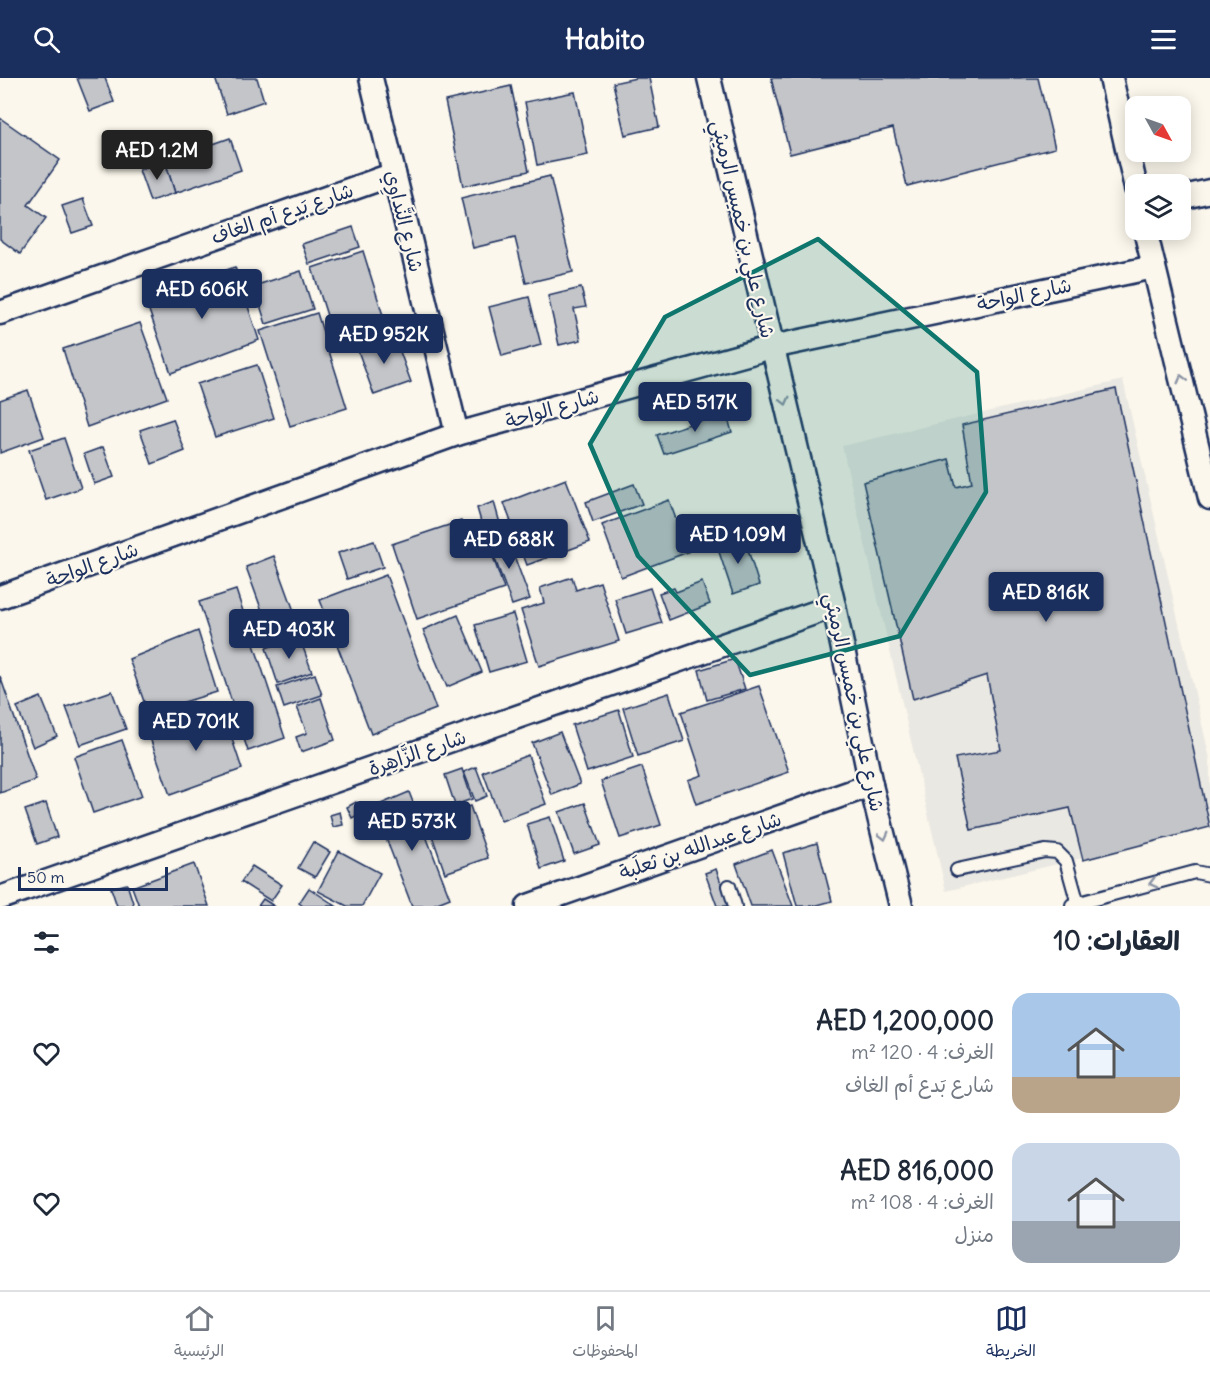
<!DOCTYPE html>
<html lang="ar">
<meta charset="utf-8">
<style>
:root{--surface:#fff;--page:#f2f2f3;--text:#1f2937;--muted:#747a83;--line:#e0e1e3;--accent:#1b2f5e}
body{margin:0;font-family:Delius,"Playpen Sans Arabic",sans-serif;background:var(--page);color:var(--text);direction:rtl;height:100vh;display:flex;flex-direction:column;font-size:22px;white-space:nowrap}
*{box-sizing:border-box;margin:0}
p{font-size:20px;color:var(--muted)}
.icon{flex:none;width:33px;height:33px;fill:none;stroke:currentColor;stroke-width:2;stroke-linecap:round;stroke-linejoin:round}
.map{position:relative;height:828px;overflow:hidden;direction:ltr}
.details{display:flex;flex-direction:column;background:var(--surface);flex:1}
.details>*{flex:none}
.needle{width:39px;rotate:130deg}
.controls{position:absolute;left:1125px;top:18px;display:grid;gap:12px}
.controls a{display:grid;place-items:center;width:66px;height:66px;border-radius:12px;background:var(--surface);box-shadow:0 3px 15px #0003;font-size:30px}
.scale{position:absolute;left:18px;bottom:15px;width:150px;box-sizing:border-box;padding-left:6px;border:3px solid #1b2f5e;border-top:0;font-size:16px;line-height:21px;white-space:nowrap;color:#1b2f5e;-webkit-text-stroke:4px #fbf7ec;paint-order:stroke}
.price{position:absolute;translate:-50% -51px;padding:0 14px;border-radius:6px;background:var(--accent);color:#fff;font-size:20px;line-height:39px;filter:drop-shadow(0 2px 3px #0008)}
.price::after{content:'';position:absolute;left:50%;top:36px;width:18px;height:14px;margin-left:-9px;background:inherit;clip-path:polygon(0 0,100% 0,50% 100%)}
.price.on{background:#222;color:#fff}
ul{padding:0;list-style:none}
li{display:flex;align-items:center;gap:18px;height:150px;padding:0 30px}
li span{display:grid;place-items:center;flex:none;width:168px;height:120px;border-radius:18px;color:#555}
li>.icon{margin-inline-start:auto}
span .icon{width:72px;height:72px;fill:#fffc;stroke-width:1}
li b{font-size:26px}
h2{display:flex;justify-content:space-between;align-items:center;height:72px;padding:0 30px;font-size:26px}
header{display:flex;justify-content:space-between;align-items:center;height:78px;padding:0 30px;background:var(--accent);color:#fff;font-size:27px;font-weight:700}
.dock{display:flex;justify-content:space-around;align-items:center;height:84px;border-top:2px solid var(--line);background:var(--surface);font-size:16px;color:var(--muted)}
.dock a{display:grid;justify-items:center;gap:3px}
.dock .on{color:var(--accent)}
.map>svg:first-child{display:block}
.built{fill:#eae8e2}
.building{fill:#c3c5c9;stroke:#1b2f5e;stroke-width:1.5}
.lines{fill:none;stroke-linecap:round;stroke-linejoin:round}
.lane-casing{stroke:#1b2f5e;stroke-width:16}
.street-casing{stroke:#1b2f5e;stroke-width:27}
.lane{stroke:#fbf7ec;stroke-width:12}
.street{stroke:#fbf7ec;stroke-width:22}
.oneway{stroke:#8b93a5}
.marked{fill:#0f766e;fill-opacity:0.2;stroke:#0f766e;stroke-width:4.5;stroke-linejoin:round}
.labels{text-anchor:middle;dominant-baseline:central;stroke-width:4.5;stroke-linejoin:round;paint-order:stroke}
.street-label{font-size:20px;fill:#1b2f5e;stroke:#fbf7ec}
</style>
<header><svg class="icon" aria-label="menu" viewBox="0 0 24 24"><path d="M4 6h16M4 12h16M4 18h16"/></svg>Habito<svg class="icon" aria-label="search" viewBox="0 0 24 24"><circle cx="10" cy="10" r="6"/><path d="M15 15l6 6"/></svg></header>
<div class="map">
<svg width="1210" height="828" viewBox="0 0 1210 828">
<rect width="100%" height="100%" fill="#fbf7ec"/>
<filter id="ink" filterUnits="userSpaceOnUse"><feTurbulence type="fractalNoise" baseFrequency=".0167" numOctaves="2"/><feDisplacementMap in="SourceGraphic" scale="12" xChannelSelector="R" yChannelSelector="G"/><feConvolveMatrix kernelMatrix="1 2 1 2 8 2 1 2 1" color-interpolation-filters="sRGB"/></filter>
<g filter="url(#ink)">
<polygon class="built" points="1123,302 1210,681 1210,749 946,813 842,368"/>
<g class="building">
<polygon points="77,0 105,0 114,24 90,33"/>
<polygon points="215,0 257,0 264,23 227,36"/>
<polygon points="636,0 649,0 659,49 625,57 613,5"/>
<polygon points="771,0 1038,0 1055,70 907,108 893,50 790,76"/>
<polygon points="511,8 529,93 463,108 445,23"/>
<polygon points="575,14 588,77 537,87 525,24"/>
<polygon points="0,40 60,82 28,127 46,140 20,176 0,161"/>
<polygon points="230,60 241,92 175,115 165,83"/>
<polygon points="165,83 175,115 150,123 139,92"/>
<polygon points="550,98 573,194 526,205 515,160 473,170 461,120"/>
<polygon points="83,121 93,148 72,155 62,128"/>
<polygon points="353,149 360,169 309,186 302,166"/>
<polygon points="363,173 386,247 335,263 312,190"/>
<polygon points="235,189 259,262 171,295 145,221"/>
<polygon points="301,193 313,231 266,246 254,208"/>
<polygon points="581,210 586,229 574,231 581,262 559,267 548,218"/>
<polygon points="529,219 541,267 502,278 489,229"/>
<polygon points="317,235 347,330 290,348 260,253"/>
<polygon points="140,245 167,320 87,349 63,271"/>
<polygon points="394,257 411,304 374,317 357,270"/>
<polygon points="257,287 274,340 215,359 197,306"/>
<polygon points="1116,311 1210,749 1083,782 1070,730 971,752 955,680 1001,672 987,597 913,621 863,404 949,381 956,409 972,405 962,347"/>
<polygon points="28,312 44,359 0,375 0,322"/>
<polygon points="726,334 732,354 664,376 657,357"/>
<polygon points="173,341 185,373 152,386 140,352"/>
<polygon points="64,360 81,410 46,422 29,372"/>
<polygon points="103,369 114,399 94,406 84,376"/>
<polygon points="566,401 590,464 527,487 504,425"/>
<polygon points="634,406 642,426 593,444 586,424"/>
<polygon points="669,422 688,474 621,499 602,447"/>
<polygon points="494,424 501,449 484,454 477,430"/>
<polygon points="461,443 471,473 489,467 504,511 417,541 392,466"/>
<polygon points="506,456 530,521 512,527 488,462"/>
<polygon points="744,459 759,507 733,516 717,468"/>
<polygon points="374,463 383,489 347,501 338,475"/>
<polygon points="274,478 298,544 270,555 246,489"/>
<polygon points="386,497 436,631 371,656 320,522"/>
<polygon points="572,499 576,512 600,504 619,563 539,588 521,532 544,525 540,510"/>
<polygon points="702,504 710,526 669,542 659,515 674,510 676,514"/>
<polygon points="650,510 662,545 626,556 615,521"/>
<polygon points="236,512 285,660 248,673 199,524"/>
<polygon points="513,536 527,583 489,594 475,547"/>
<polygon points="458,537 482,594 447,609 423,552"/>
<polygon points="198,553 217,614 148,635 129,581"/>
<polygon points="299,558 312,594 278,606 266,570"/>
<polygon points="735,581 745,611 707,622 699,592"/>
<polygon points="315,596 322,617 284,630 277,609"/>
<polygon points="0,598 36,702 0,715"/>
<polygon points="759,608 789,694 696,726 688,702 702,697 681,634"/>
<polygon points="112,613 126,651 80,667 66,629"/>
<polygon points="669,615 684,663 638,678 623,630"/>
<polygon points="41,619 57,658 33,669 17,629"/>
<polygon points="321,620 335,662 301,674 296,659 307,655 297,629"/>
<polygon points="222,631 242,691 170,717 149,657"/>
<polygon points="619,632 633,679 587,694 572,647"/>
<polygon points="560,654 580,706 552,717 532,665"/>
<polygon points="122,662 142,718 93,735 74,679"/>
<polygon points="528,677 546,726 501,743 483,694"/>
<polygon points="476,689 487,718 475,723 464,694"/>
<polygon points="642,689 661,747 620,760 601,703"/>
<polygon points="462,691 472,721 455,727 445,697"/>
<polygon points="409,714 450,820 430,828 412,828 374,729"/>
<polygon points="356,724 362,735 352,740 347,729"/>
<polygon points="46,725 57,759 37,766 25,732"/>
<polygon points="585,725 600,767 574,776 559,734"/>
<polygon points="470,728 488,780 445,795 427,743"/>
<polygon points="340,734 343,747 333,749 330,737"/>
<polygon points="550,739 564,783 541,791 527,746"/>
<polygon points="313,764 330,774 315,799 298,790"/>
<polygon points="817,765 832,823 814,828 797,828 783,775"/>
<polygon points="772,772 793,828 751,828 736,786"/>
<polygon points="339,773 380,795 362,828 347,828 318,813"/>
<polygon points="194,786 209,828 139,828 132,809"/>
<polygon points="252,788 282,807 271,823 241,804"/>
<polygon points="716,791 729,827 725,828 717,828 705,795"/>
<polygon points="127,806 134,828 117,828 111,810"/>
<polygon points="309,810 336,828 303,828 299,825"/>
<polygon points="263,821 274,828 258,828"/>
</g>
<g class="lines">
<g class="lane-casing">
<g id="lane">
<polyline points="957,792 1045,773 1057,774 1066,783 1078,826"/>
<polyline points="729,808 735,828"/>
<polyline points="1072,827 1195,794 1210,797"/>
</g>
</g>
<g class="street-casing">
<g id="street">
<polyline points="371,0 457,356"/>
<polyline points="709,0 834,528 871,707 901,828"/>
<polyline points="1111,0 1136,110"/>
<polyline points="1180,120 1210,113"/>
<polyline points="1145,152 1210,420"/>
<polyline points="0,235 394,96"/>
<polyline points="0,519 457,356 772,269 1154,189"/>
<polyline points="0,820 834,528"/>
<polyline points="528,828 871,707"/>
</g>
</g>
<use href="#lane" class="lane"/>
<use href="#street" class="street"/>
</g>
<defs><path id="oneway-chevron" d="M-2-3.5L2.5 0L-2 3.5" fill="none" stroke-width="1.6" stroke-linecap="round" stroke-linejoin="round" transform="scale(1.5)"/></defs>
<g class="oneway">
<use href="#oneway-chevron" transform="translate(1182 301) rotate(-104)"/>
<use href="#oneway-chevron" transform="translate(785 323) rotate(76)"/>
<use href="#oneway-chevron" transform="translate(884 758) rotate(76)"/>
<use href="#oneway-chevron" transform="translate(1153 805) rotate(165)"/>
</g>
</g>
<path class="marked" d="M818 161 977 294 986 414 900 558 750 597 638 478 590 366 665 239Z"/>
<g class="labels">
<g class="street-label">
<text transform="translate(282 135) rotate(-19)">شارع بَدع أم الغاف</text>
<text transform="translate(405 143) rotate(76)">شارع النَّداوِي</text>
<text transform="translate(744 151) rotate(77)">شارع علي بن خميس الرميثي</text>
<text transform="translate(1024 216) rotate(-12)">شارع الواحة</text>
<text transform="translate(552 330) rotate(-16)">شارع الواحة</text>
<text transform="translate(92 486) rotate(-20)">شارع الواحة</text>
<text transform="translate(855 624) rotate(78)">شارع علي بن خميس الرميثي</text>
<text transform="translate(417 674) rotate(-19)">شارع الزَّاهِرة</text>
<text transform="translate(700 767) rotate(-19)">شارع عبدالله بن ثعلَبة</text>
</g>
</g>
</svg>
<div class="controls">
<a><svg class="needle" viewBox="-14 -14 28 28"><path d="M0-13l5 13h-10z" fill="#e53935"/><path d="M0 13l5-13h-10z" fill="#747a83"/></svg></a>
<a><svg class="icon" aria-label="layers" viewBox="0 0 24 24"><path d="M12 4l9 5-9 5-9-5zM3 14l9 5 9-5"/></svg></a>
</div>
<div class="scale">50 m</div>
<b class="price on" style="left:157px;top:103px">AED 1.2M</b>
<b class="price" style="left:202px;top:242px">AED 606K</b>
<b class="price" style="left:384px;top:287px">AED 952K</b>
<b class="price" style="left:695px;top:355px">AED 517K</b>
<b class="price" style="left:738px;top:487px">AED 1.09M</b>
<b class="price" style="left:509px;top:492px">AED 688K</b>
<b class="price" style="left:1046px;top:545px">AED 816K</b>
<b class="price" style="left:289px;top:582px">AED 403K</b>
<b class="price" style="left:196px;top:674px">AED 701K</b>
<b class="price" style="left:412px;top:774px">AED 573K</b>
</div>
<section class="details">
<h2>العقارات: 10<svg class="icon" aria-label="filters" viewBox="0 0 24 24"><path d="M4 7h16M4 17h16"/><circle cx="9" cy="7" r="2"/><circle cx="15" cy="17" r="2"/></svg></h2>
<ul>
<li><span style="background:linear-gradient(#a9c7e8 70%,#b9a48a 0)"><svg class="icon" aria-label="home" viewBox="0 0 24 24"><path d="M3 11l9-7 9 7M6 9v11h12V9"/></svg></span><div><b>AED 1,200,000</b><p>الغرف: 4 · 120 m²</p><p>شارع بَدع أم الغاف</p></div><svg class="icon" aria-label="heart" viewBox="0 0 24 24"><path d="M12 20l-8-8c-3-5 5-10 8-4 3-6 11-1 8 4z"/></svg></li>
<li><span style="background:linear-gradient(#c9d6e8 65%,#9aa5b1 0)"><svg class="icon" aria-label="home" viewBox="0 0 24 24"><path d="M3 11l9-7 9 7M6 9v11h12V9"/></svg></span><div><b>AED 816,000</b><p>الغرف: 4 · 108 m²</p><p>منزل</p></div><svg class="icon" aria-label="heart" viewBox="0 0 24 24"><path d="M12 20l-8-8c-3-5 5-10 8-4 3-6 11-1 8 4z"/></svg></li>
</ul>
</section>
<nav class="dock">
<a class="on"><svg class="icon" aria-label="map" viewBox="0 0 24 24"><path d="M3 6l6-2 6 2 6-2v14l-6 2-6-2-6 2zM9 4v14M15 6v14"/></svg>الخريطة</a>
<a><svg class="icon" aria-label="saved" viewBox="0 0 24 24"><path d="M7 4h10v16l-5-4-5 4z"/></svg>المحفوظات</a>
<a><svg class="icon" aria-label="home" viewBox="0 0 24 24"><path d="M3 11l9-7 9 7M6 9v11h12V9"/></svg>الرئيسية</a>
</nav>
